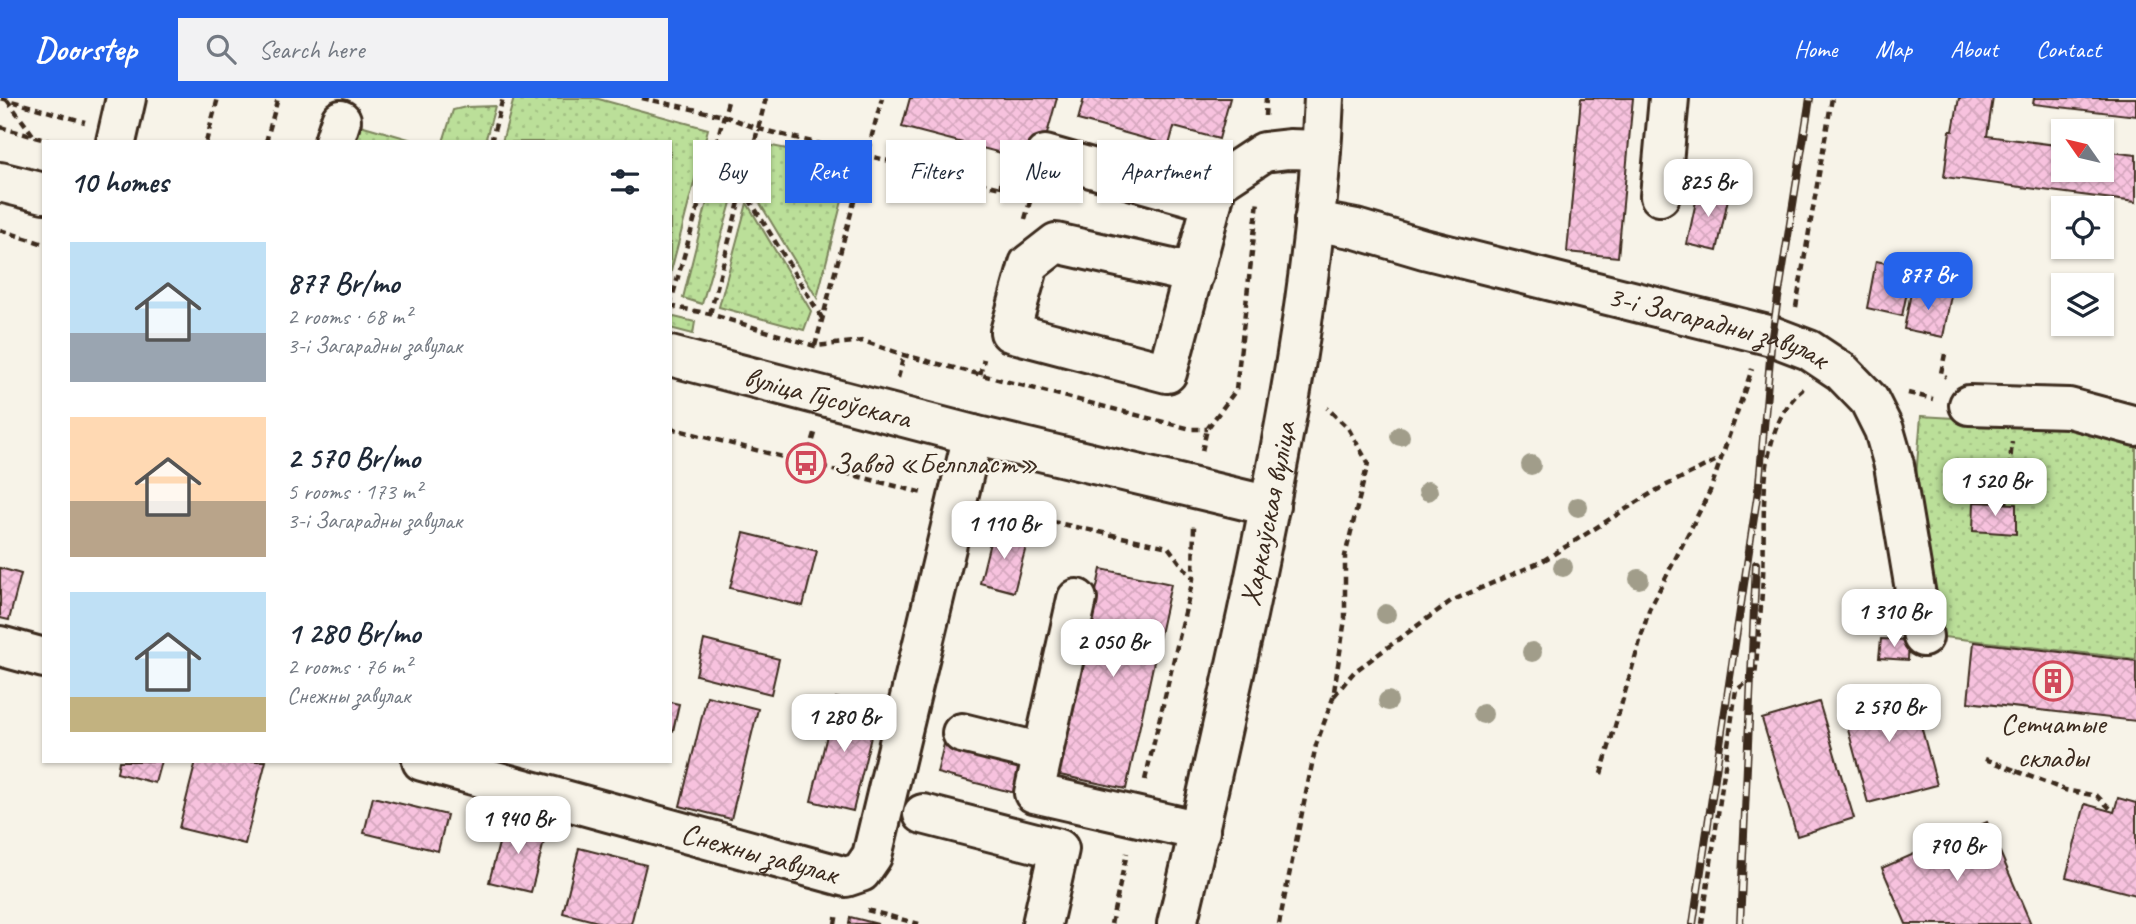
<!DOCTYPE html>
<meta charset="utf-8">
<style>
:root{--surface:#fff;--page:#f2f2f3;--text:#1f2937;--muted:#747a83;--accent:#2563eb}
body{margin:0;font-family:Caveat,sans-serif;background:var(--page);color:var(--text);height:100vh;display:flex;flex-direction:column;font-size:26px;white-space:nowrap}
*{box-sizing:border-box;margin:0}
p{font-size:23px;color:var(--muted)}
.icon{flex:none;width:38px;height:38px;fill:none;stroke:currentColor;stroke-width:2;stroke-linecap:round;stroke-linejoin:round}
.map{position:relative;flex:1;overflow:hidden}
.drawer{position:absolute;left:42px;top:42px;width:630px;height:623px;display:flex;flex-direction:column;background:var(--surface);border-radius:0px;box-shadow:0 2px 5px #0004}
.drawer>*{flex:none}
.guide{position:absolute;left:693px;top:42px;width:665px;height:63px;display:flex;gap:14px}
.needle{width:46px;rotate:304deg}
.buttons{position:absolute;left:2051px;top:21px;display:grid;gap:14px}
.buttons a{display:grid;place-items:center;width:63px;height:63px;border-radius:0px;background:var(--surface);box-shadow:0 2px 5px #0004;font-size:35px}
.price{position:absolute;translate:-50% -60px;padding:0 16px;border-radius:14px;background:#fff;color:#222;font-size:23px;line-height:46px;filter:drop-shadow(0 2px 4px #0008)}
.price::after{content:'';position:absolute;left:50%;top:42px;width:21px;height:16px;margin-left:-10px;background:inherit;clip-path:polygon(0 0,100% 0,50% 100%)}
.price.active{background:var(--accent);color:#fff}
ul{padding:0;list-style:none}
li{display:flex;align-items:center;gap:21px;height:175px;padding:0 28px}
li span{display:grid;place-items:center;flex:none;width:196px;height:140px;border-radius:0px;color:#555}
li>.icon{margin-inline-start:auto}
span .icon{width:84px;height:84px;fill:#fffc;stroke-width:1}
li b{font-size:30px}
h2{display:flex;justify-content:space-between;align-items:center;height:84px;padding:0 28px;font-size:30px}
.tag{padding:0 24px;border-radius:0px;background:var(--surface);box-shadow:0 2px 5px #0004;font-size:24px;line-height:63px}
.tag.active{background:var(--accent);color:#fff}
header{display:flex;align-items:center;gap:42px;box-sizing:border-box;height:98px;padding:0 35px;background:var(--accent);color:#fff}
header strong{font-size:33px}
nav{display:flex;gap:38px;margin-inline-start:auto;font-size:24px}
.search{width:490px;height:63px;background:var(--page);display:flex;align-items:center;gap:18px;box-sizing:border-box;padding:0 24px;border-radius:0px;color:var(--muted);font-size:26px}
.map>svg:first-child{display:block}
.grass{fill:url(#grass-dots);stroke:#7b845c;stroke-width:2}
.building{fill:url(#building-cross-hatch);stroke:#3b2a1e;stroke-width:2}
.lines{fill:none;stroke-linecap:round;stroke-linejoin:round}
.minor-casing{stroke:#3b2a1e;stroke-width:44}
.major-casing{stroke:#3b2a1e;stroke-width:44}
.path{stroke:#3b2a1e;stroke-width:4.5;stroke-dasharray:7 5;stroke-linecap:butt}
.minor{stroke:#f7f3e8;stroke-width:38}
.major{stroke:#f7f3e8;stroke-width:38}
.rail-casing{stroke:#3b2a1e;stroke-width:8}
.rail{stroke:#f7f3e8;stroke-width:5;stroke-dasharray:16;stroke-linecap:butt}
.tree{fill:#a19d8a}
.labels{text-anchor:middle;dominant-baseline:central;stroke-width:5;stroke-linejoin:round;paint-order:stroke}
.street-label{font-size:30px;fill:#3b2a1e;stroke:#f7f3e8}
.poi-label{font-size:30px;fill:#3b2a1e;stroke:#f7f3e8;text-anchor:start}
</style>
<header>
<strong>Doorstep</strong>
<div class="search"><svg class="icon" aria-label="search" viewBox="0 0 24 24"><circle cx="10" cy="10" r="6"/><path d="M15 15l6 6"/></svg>Search here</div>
<nav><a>Home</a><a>Map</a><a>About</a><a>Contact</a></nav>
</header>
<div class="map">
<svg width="2136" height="826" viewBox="0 0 2136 826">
<defs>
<pattern id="grass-dots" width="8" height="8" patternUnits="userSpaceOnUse" patternTransform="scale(1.75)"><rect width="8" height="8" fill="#bbdf99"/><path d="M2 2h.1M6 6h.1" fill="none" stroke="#a2c083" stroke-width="1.8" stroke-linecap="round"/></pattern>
<pattern id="building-cross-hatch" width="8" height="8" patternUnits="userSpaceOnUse" patternTransform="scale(1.75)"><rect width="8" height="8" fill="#f7c2de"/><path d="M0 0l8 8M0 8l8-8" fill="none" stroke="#d5a7be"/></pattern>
</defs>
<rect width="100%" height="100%" fill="#f7f3e8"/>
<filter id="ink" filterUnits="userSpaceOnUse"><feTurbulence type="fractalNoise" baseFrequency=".0143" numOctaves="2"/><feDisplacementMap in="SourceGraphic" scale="14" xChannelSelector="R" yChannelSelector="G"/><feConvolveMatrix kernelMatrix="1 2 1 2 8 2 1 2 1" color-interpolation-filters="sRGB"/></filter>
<g filter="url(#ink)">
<g class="grass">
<polygon points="514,0 595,0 708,31 670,177 670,44 502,44"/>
<polygon points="495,8 485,44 443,44 453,12 466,9"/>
<polygon points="350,24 419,44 345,44"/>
<polygon points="762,46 852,64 817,200 752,92"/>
<polygon points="721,48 746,52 702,206 683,200"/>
<polygon points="747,105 811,213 804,232 719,209"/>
<polygon points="670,218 695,224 693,236 670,230"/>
<polygon points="1921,318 2069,327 2136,348 2136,561 1944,539 1915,391"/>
</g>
<g class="building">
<polygon points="910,0 1057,0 1039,65 902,29"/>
<polygon points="1084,0 1230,0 1219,41 1174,29 1169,47 1078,22"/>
<polygon points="1581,0 1633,0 1618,159 1567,154"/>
<polygon points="1959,0 1993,0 1987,38 2063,48 2063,72 2102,72 2102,53 2136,57 2136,104 1944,79 1950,33 1953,33"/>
<polygon points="2034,0 2136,0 2136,18 2033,6"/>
<polygon points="1699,89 1729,96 1717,153 1687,146"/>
<polygon points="1876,163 1912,170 1902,218 1867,210"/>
<polygon points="1912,189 1951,197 1943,239 1904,231"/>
<polygon points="1974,404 2016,406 2016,436 1973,433"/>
<polygon points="993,432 1028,441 1014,494 980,485"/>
<polygon points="744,435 817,453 803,508 730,490"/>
<polygon points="0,470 21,476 9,522 0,520"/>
<polygon points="1101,471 1171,486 1126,691 1055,676"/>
<polygon points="1881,541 1909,542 1908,562 1879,560"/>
<polygon points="704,542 779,561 771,596 696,577"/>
<polygon points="1974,544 2136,563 2136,623 1968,604"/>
<polygon points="1910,587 1937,687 1868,705 1841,606"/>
<polygon points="707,598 758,611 731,721 680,708"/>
<polygon points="836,600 878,610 853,713 811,703"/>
<polygon points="670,604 679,606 673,633 670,633"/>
<polygon points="1819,604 1854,720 1797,738 1762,621"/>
<polygon points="944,646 1027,668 1019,696 937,675"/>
<polygon points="119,663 161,663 155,685 117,675"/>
<polygon points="196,663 266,663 245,746 179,730"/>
<polygon points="373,699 447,717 438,753 364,735"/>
<polygon points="2118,700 2136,705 2136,797 2066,779 2085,706 2114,714"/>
<polygon points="505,722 547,732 531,794 489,784"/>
<polygon points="1987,724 2031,826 1906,826 1882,770"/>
<polygon points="579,750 646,767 631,826 606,826 563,815"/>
<polygon points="850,819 878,826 849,826"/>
</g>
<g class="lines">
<g class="minor-casing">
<g id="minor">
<polyline points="116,44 126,0"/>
<polyline points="334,44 341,22"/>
<polyline points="1045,57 1212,104"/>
<polyline points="1660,98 1669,0"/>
<path id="s1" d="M1314 123 1356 131 1424 151 1772 238 1809 252 1842 274 1869 302 1884 332 1894 367 1923 539"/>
<polyline points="1194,176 1056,145 1029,166 1010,234 1167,275 1217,85 1264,54 1289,51 1321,52"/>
<polyline points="1969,307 2069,310 2136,328"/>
<polyline points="1077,501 1034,695 1200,733"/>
<polyline points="0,548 44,560"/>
<polyline points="962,635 1043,655"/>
<path id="s2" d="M422 663 846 779 861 774 872 758 973 337"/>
<polyline points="923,716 1059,751 1042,826"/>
</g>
</g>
<g class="major-casing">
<g id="major">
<polyline points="0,84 44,95"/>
<path id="s3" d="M670 258 973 337 1270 408"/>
<path id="s4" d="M1177 826C1202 723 1224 620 1247 517 1283 347 1317 174 1324 0"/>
</g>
</g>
<g class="path">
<polyline points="1,0 85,24"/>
<polyline points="642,0 724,18 759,31 1000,90 1023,86"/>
<polyline points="7,2 33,37"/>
<polyline points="1265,18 1266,0"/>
<polyline points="0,29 52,44"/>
<polyline points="206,44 218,0"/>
<polyline points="266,44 278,0"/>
<polyline points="491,44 503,0"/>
<polyline points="1000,90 1007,64"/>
<polyline points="743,91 822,220"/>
<polyline points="1025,121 1033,93"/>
<polyline points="0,132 44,146"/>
<polyline points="670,207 729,0"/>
<polyline points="670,208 710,216 815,248 863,243 904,257 1191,331 1207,331"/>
<polyline points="1796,209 1832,0"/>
<polyline points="710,216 766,0"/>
<polyline points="815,248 882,0"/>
<polyline points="1945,256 1941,275 1946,279"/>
<polyline points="980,277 984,261"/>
<polyline points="898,280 904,257"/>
<polyline points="1908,295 1933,301"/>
<polyline points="670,330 923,395"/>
<polyline points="1202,353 1207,331 1236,292 1258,103"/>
<polyline points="806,365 816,332"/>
<polyline points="2006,406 2012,344"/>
<polyline points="993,411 1168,449 1192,480"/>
<polyline points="1334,598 1354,574 1451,503 1541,464 1655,393 1721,360"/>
<polyline points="1985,661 2017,673"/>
<polyline points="2016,673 2065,692 2097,698 2114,714"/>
<polyline points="1601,676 1649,512 1710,393 1752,271"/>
<polyline points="1145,682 1193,481 1194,427"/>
<polyline points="867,812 919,826"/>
<polyline points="835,826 837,815"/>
<polyline points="1111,826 1127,755"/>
<polyline points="1279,826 1316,647 1333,600 1345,521 1345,458 1368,365 1348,330 1327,310"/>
<path d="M1702 826 1736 592 1755 579C1758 545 1761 512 1763 478 1766 420 1754 332 1803 291"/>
</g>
<use href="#minor" class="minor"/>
<use href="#major" class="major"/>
<g class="rail-casing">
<g id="rail">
<polyline points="1693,826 1759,386 1772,238 1810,0"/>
<polyline points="1740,826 1756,466"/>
</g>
</g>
<use href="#rail" class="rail"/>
</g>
<g class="tree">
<circle cx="1400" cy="338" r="10"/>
<circle cx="1531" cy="367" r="10"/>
<circle cx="1428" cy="393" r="10"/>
<circle cx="1578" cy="409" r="10"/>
<circle cx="1563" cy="469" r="10"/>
<circle cx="1639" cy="481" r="10"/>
<circle cx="1386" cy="516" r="10"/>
<circle cx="1532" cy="554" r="10"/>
<circle cx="1388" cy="603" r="10"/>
<circle cx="1483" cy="616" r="10"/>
</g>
</g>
<defs>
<g id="bus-ring" transform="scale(2.0125)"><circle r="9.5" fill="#f7f3e8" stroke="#d1495b" stroke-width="1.5"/><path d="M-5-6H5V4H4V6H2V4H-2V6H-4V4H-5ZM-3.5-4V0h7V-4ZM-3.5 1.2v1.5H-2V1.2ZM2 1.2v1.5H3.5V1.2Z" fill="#d1495b"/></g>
<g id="building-ring" transform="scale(2.0125)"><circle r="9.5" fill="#f7f3e8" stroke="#d1495b" stroke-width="1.5"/><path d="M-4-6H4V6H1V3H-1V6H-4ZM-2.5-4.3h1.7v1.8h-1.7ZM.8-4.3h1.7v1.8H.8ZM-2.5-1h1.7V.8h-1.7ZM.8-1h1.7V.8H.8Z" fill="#d1495b"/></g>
</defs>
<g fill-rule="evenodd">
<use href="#bus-ring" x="806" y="365"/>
<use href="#building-ring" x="2053" y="583"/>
</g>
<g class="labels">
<g class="street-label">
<text stroke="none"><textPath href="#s1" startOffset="418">3-і Загарадны завулак</textPath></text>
<text stroke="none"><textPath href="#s3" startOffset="163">вуліца Гусоўскага</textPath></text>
<text stroke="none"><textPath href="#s4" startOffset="420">Харкаўская вуліца</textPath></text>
<text stroke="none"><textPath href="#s2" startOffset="350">Снежны завулак</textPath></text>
</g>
<g class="poi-label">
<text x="833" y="365">Завод «Белпласт»</text>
<text x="2053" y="625" text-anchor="middle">Сетчатые<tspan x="2053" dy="34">склады</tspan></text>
</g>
</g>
</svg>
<div class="buttons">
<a><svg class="needle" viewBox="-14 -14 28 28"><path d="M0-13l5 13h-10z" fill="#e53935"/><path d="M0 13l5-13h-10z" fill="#747a83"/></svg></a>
<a><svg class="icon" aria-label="locate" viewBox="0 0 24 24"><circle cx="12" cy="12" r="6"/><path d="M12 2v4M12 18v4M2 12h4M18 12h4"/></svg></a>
<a><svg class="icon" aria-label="layers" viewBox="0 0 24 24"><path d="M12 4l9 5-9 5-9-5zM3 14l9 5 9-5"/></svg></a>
</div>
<b class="price" style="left:1708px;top:121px">825 Br</b>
<b class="price active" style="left:1928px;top:214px">877 Br</b>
<b class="price" style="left:1995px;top:420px">1 520 Br</b>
<b class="price" style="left:1004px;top:463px">1 110 Br</b>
<b class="price" style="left:1894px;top:551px">1 310 Br</b>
<b class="price" style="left:1113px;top:581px">2 050 Br</b>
<b class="price" style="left:1889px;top:646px">2 570 Br</b>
<b class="price" style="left:844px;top:656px">1 280 Br</b>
<b class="price" style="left:518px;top:758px">1 940 Br</b>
<b class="price" style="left:1957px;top:785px">790 Br</b>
<div class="guide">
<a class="tag">Buy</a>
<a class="tag active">Rent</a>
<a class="tag">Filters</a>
<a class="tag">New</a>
<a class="tag">Apartment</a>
</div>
<section class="drawer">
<h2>10 homes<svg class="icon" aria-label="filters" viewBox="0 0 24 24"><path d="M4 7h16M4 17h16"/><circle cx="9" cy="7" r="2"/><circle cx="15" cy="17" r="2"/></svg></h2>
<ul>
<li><span style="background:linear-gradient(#bfe0f5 65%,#9aa5b1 0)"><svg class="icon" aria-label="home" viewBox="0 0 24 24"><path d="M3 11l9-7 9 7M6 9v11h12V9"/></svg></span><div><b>877 Br/mo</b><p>2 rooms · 68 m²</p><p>3-і Загарадны завулак</p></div></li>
<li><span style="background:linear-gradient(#ffd9b3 60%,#b9a48a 0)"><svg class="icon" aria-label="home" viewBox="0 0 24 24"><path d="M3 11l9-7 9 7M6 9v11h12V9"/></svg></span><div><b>2 570 Br/mo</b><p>5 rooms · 173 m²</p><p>3-і Загарадны завулак</p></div></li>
<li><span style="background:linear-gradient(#bfe0f5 75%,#c2b280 0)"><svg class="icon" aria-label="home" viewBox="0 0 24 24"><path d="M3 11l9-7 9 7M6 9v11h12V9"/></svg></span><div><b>1 280 Br/mo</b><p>2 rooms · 76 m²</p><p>Снежны завулак</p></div></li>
</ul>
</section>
</div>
